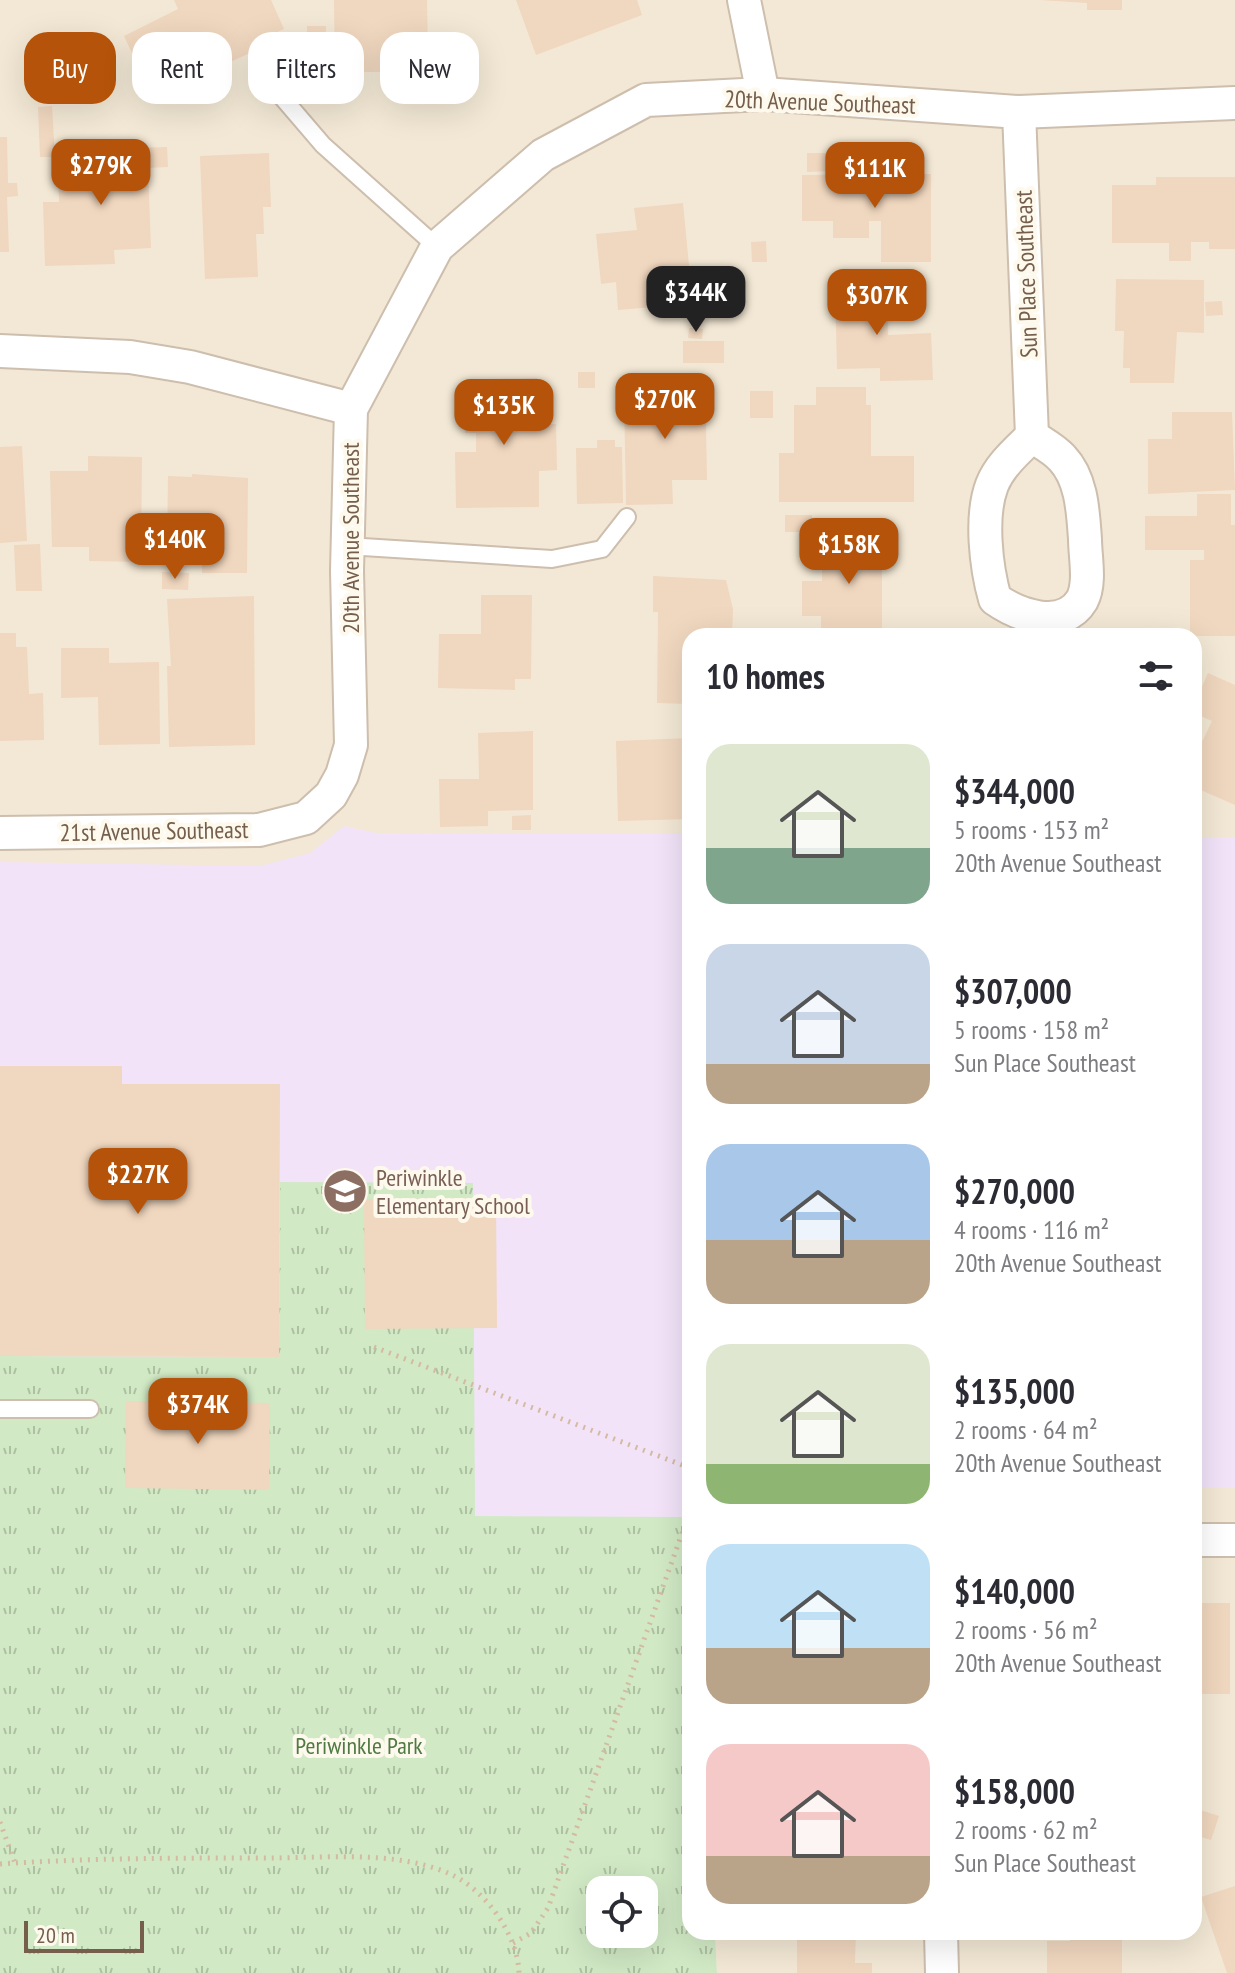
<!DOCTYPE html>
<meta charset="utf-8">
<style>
:root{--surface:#fff;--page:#f7f7f7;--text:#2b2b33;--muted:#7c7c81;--accent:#b45309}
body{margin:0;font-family:"PT Sans Narrow",sans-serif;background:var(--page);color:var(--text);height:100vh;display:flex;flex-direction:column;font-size:30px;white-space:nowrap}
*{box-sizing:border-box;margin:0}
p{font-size:26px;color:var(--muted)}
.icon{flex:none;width:44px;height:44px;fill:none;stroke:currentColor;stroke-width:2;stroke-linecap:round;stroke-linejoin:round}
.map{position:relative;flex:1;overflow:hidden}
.drawer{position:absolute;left:682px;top:628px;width:520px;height:1312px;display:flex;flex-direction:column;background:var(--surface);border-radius:24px;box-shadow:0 8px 32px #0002}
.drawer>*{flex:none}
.guide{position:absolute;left:24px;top:32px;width:538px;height:72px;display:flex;gap:16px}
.controls{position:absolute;left:586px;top:1876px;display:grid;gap:16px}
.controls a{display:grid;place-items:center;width:72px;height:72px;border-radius:16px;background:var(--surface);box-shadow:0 8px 32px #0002;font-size:40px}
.scale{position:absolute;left:24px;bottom:20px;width:120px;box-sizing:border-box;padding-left:8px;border:4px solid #755e4c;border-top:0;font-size:22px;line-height:28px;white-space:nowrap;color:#755e4c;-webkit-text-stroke:6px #fef9ed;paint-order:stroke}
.price{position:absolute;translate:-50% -68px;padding:0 18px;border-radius:16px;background:var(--accent);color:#fff;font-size:26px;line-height:52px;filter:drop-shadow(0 2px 4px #0008)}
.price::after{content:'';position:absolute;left:50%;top:48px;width:24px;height:18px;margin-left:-12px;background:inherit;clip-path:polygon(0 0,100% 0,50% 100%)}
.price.active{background:#222;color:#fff}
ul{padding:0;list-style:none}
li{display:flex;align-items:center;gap:24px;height:200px;padding:0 24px}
li span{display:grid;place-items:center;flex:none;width:224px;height:160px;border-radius:24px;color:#555}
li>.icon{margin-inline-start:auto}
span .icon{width:96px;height:96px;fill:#fffc;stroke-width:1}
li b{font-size:34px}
h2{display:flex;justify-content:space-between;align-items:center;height:96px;padding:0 24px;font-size:34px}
.chip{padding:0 28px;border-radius:24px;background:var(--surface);box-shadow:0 8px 32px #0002;font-size:28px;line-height:72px}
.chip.active{background:var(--accent);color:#fff}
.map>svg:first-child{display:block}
.residential{fill:#f3e8d5}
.education{fill:#f2e3f8}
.park{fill:url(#park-tufts);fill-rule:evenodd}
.building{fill:#f0d7bf}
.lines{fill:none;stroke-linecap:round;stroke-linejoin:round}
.lane-casing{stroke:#cdbead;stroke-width:20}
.street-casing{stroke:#cdbead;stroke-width:36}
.path{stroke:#d5baa2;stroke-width:5;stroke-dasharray:2 6;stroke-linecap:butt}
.lane{stroke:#fff;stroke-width:16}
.street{stroke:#fff;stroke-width:32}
.labels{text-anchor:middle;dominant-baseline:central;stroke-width:8;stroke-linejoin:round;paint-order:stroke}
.street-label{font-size:24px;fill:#755e4c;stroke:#fef9ed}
.education-label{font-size:24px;fill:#785e54;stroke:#fef9ed;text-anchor:start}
.park-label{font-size:24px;fill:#507a44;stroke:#fef9ed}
</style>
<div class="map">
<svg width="1235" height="1973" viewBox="0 0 1235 1973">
<defs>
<pattern id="park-tufts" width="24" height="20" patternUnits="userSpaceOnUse" patternTransform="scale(2)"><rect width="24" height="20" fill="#d1e9c5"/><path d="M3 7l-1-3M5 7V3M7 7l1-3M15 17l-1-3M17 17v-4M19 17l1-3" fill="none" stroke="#aec0a2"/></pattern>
</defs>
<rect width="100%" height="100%" fill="#fcf5e7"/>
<polygon class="residential" points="0,0 1235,0 1235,1973 717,1973 715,1932 1194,1932 1194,636 690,636 690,1517 0,1517"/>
<g class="education">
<polygon points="344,826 376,833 690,834 690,1517 0,1517 0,862 260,866 310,853"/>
<rect x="1194" y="837" width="41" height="651"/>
</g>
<path class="park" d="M280 1182 473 1183 475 1516 690 1517V1932H715L717 1973H0V1356L279 1357ZM600 1890H644V1934H600Z"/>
<g class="building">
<polygon points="174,0 271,0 284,29 262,39 265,46 217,68 213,60 186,73 183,68 147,85 124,36 178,9"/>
<polygon points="334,0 427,0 428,51 389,52 389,72 335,72"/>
<polygon points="516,0 637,0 642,15 536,55"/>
<polygon points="1040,0 1122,0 1122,10 1087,10 1087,3"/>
<rect x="307" y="26" width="19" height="24"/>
<polygon points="52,106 55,157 40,157 38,107"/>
<polygon points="0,137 7,137 8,183 17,183 18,196 7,197 9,252 0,252"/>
<polygon points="167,147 168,167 148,168 151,248 114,250 115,264 45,266 43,202 59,202 58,161 101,161 101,149"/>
<polygon points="269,153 271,207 263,207 264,234 256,234 258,277 205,279 200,156"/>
<polygon points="807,153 832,153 832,171 807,172"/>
<polygon points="931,174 931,262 881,262 881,221 869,221 869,238 833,238 833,221 802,221 802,175"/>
<polygon points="1156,177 1235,177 1235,249 1209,249 1209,242 1191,242 1191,261 1169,261 1169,243 1112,243 1112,185 1156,185"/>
<polygon points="683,203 690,276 662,279 664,306 618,310 616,282 601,284 596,234 637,230 634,208"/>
<polygon points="766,241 767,262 752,262 751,242"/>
<polygon points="1116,279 1204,280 1204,333 1177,332 1174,383 1130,383 1130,368 1123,368 1124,331 1115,331"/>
<polygon points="887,284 888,335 931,333 933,380 880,381 880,368 837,369 835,285"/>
<polygon points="1222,301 1223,315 1206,316 1205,302"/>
<polygon points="689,328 703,329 702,339 688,338"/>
<rect x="683" y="341" width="41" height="22"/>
<rect x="578" y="372" width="17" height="16"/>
<polygon points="670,375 705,375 707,480 672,480 673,504 626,505 624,397 670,396"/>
<polygon points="537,378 538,424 556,424 557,470 539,471 539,507 456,508 455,452 476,452 476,433 465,433 465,385 492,385 492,379"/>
<polygon points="816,387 866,387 866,405 871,405 871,456 914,456 914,502 779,502 779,453 794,453 794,405 816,405"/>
<rect x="750" y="391" width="23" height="27"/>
<polygon points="1172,412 1232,412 1235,490 1148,494 1148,439 1172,439"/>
<polygon points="597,440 615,440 615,447 622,447 623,503 577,504 576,448 597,448"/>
<polygon points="22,446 27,541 0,543 0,447"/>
<polygon points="88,456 142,457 141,562 89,561 89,547 52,547 50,471 88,471"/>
<polygon points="192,474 248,478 247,573 202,573 202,549 167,549 168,476 192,477"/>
<polygon points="1197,494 1231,494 1231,525 1235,525 1235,636 1190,636 1190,560 1204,560 1204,550 1145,550 1145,516 1197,516"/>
<rect x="785" y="515" width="27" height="17"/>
<polygon points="833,529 882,529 882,636 821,636 821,616 802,616 802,581 822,581 822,567 833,567"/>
<polygon points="40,544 42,591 16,591 14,545"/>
<polygon points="162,572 189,573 188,590 162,589"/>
<polygon points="653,576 726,580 733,609 732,636 690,636 690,704 657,703 658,612 653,612"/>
<polygon points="481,595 532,595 531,679 515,679 515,690 438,688 439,634 481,634"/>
<polygon points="254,596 255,745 169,747 167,666 171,666 167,599"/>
<polygon points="0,633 16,633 16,647 27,647 29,694 43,693 44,740 0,741"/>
<polygon points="61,648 109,648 109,663 159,662 160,744 99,745 98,697 61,698"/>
<polygon points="1208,673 1235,685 1235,805 1194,787 1194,740 1201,744 1212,721 1194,713 1194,705"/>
<polygon points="533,731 533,810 488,811 488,826 440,827 439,779 479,779 478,733"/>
<polygon points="690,738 690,819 618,821 616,741"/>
<polygon points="531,815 531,830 512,830 512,816"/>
<polygon points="0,1066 122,1066 122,1084 280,1084 279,1357 0,1356"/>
<polygon points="496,1198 497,1328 365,1329 364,1199"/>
<polygon points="126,1401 270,1403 269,1490 125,1488"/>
<rect x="1194" y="1603" width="36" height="91"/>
<polygon points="1194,1808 1219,1816 1211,1840 1194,1835"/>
<polygon points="1235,1886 1235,1973 1227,1973 1201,1897"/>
<polygon points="797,1932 856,1932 855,1963 872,1963 872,1973 797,1973"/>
<polygon points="1070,1932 1122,1932 1122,1973 1047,1973 1047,1941 1070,1941"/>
</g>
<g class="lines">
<g class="lane-casing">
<g id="lane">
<polyline points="275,89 323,145 437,247"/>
<polyline points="347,546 552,559 602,549 627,517"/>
<polyline points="0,1409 90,1409"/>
</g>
</g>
<g class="street-casing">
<g id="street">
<polyline points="744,0 763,94"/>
<path d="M1019 112 1032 436C1017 451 1000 465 992 485 980 516 986 567 995 599 1018 615 1063 632 1082 600 1091 583 1085 557 1085 539 1083 512 1082 479 1062 458 1054 449 1042 443 1032 436"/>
<polyline points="0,351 130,357 190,367 351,409"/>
<polyline points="0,833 259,830 306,818 331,795 342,775 351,745 347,571 351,409 437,247 543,155 646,100 763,94 1019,112 1235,103"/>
<polyline points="1194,1540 1235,1540"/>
<polyline points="941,1932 942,1973"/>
</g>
</g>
<g class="path">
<polyline points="374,1347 690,1468"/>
<polyline points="0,1822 15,1863"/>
<path d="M0 1864C89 1858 178 1858 268 1858 326 1858 393 1850 448 1873 484 1888 518 1934 519 1973"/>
<polyline points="513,1943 531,1933 548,1908 690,1511"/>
</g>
<use href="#lane" class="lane"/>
<use href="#street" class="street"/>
</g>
<defs>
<g id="school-disc" transform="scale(2.3)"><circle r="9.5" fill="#8d6e63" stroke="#fef9ed"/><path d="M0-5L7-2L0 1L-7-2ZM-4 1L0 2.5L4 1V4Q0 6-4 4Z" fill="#fff"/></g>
</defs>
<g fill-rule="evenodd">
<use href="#school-disc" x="345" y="1191"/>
</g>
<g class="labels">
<g class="street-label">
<text transform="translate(820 102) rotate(2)">20th Avenue Southeast</text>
<text transform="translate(1026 274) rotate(-92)">Sun Place Southeast</text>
<text transform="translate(350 538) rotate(-90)">20th Avenue Southeast</text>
<text transform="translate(154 831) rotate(-1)">21st Avenue Southeast</text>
</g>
<g class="education-label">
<text x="376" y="1177">Periwinkle<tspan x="376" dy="28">Elementary School</tspan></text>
</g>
<g class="park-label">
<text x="359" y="1745">Periwinkle Park</text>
</g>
</g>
</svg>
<div class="controls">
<a><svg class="icon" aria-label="locate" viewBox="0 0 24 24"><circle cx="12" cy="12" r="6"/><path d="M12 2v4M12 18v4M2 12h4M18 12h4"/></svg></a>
</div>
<div class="scale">20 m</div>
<b class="price" style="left:101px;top:207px">$279K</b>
<b class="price" style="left:875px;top:210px">$111K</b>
<b class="price active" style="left:696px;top:334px">$344K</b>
<b class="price" style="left:877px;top:337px">$307K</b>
<b class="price" style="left:665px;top:441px">$270K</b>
<b class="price" style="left:504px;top:447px">$135K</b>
<b class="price" style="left:175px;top:581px">$140K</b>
<b class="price" style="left:849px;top:586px">$158K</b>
<b class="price" style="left:138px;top:1216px">$227K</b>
<b class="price" style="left:198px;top:1446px">$374K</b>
<div class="guide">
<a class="chip active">Buy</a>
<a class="chip">Rent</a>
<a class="chip">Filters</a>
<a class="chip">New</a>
</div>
<section class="drawer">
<h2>10 homes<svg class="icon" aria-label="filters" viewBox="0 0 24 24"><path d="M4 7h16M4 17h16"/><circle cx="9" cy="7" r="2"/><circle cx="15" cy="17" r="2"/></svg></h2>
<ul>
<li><span style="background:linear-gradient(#dfe7d0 65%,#7fa58c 0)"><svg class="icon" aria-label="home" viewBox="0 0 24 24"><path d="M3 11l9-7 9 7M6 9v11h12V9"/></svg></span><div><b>$344,000</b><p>5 rooms · 153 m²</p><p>20th Avenue Southeast</p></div></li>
<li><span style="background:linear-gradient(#c9d6e8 75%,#b9a48a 0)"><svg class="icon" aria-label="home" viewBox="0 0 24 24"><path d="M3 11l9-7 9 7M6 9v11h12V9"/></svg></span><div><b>$307,000</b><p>5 rooms · 158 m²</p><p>Sun Place Southeast</p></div></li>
<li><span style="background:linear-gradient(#a9c7e8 60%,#b9a48a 0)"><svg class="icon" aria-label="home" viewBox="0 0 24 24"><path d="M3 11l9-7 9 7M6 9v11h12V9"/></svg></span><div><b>$270,000</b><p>4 rooms · 116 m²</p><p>20th Avenue Southeast</p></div></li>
<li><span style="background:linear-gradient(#dfe7d0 75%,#8fb573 0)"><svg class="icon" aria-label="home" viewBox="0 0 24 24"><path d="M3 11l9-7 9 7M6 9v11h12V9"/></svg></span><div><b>$135,000</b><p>2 rooms · 64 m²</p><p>20th Avenue Southeast</p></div></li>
<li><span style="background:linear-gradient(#bfe0f5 65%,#b9a48a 0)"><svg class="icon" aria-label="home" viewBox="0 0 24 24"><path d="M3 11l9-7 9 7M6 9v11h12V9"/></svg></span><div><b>$140,000</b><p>2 rooms · 56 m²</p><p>20th Avenue Southeast</p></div></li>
<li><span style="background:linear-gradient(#f6c9c9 70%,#b9a48a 0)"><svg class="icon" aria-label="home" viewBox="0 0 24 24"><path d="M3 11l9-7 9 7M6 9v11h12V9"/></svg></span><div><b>$158,000</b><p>2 rooms · 62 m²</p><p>Sun Place Southeast</p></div></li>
</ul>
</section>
</div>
